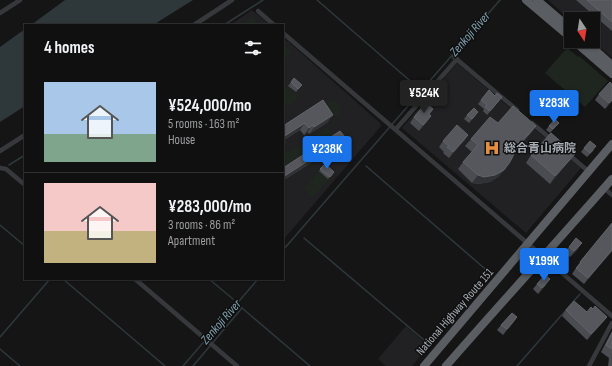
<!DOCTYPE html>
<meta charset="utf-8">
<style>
:root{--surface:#101010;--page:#191919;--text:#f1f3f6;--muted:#9c9d9f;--line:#303030;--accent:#1a73e8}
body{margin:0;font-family:"Sofia Sans Condensed","Noto Sans JP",sans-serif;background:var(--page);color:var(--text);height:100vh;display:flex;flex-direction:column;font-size:15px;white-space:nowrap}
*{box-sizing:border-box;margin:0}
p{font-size:13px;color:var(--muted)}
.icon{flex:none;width:22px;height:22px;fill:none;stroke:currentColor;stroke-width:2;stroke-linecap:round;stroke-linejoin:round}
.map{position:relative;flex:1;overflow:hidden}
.sheet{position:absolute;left:24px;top:24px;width:260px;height:256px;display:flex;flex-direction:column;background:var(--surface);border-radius:0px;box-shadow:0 1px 3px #0004,0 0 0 1px var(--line)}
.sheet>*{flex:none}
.needle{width:26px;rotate:168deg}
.fabs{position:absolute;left:564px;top:12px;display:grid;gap:8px}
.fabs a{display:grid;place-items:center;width:36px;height:36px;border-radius:0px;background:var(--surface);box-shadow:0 1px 3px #0004,0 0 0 1px var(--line);font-size:20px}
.price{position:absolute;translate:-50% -34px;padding:0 9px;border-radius:4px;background:var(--accent);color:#fff;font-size:13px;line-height:26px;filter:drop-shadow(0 1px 2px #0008)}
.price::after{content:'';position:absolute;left:50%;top:24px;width:12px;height:9px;margin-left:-6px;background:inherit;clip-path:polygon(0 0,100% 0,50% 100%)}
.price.active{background:#222;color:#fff}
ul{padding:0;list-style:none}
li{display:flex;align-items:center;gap:12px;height:100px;padding:0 20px}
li+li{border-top:1px solid var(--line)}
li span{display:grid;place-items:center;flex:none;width:112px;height:80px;border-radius:0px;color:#555}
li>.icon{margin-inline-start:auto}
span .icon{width:48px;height:48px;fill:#fffc;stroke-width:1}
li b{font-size:17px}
h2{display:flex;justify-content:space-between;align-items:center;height:48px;padding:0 20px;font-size:17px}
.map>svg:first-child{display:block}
.built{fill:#212123}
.green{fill:#1f261f}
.water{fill:#2e383b}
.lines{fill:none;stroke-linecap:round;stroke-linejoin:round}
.stream{stroke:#2e383b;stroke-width:1.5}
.minor{stroke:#36383b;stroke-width:4.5}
.trunk{stroke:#5a5e63;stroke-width:8}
.wall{fill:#4b4c51}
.shaded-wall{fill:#313235}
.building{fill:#55575c;stroke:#62646a}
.labels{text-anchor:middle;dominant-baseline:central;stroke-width:3;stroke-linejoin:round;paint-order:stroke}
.poi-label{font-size:12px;font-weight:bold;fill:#a7aeb6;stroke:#101011;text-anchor:start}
.street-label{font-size:12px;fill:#a7aeb6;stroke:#101011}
.water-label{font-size:13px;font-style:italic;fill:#80a1af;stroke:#101011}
</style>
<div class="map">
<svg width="612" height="366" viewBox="0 0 612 366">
<rect width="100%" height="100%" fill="#151516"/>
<g class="built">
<polygon points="548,0 612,0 612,58 593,41 593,19 571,19 571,21"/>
<polygon points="252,10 270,25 230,25"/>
<polygon points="283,37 380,123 381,126 283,240"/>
<polygon points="457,63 581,168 526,233 402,128"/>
<polygon points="406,326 429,346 412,366 386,366 378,359"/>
</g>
<g class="green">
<polygon points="253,17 260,25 241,25"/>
<polygon points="283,45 292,52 283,62"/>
<polygon points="567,48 578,57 579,56 608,81 585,107 545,73"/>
<polygon points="283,82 299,98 283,109"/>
<polygon points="330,100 336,101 341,109 340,113 337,116 332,115 328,108 327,104"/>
<polygon points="328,127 335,138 321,147 314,136"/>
<polygon points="312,138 319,148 288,168 283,160 283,155"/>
<polygon points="324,165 334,174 313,197 304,189"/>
</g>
<g class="water">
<polygon points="65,0 193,0 153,25 31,25"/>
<polygon points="25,29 25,106 0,122 0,47"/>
</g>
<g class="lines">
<g class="stream">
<polyline points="317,0 416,86"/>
<polyline points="224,25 263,0"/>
<polyline points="9,165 25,155"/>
<polyline points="366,166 491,274"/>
<polyline points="0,225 25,246"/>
<polyline points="304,238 430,345"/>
<polyline points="283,250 500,0"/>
<polyline points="63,279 165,366"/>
<polyline points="209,279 233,299"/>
<polyline points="242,308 310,366"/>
<polyline points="0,337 50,279"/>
<polyline points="0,349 20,366"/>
<polyline points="183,366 258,279"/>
<polyline points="193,366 242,308 237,304"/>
<polyline points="517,366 580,294"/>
</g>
<g class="minor">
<polyline points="258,11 274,25"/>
<polyline points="0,13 20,0"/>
<polyline points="194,25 232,0"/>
<polyline points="283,33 612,316"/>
<polyline points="454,57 517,110"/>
<polyline points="532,123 552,140"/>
<polyline points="396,129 457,59"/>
<polyline points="0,151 25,135"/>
<polyline points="568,154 588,171"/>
<polyline points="0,168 6,169 25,185"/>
<polyline points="604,188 612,195"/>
<polyline points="135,279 237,366"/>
<polyline points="589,366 612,323"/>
</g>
<g class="trunk">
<polyline points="526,0 571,38"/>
<polyline points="537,0 571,29"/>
<polyline points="574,41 612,74"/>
<polyline points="585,41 612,65"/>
<polyline points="424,366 612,144"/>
<path d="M446 366C501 303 557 242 612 179"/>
</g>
</g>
<g class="wall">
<polygon points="576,0 612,0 612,31"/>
<polygon points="291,82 302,85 296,92 288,86"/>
<polygon points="599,94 612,101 605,109 595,100"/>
<polygon points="323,100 328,122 309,134 308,132 304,135 300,130 284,140 285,143 283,147 283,126"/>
<polygon points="481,100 499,101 487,115 483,111 484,109 478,104"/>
<polygon points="433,109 429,114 427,122 419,131 410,123 414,117"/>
<polygon points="467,115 475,116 469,123 464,119"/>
<polygon points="498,123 536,126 530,134 516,150 504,170 498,177 490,182 478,184 472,183 458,169 463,162 472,152 465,146 471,139"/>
<polygon points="559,123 550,133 546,130 549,126"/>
<polygon points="468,135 464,141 449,158 443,153 444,152 439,147 443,141"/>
<polygon points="584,148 594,150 587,157 581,152"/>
<polygon points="575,154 569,161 550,184 526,163 531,155"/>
<polygon points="325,164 334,172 328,179 319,171"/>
<polygon points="612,223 612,251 584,284 572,274 580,262"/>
<polygon points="569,247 578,249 570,257 565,252"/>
<polygon points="537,284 546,285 538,294 533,289"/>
<polygon points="593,309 607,317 603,322 587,340 562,316 566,310 587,312"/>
<polygon points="517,317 513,323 503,335 497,330 501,325"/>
<polygon points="612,331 612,366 608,366 609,358 601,352"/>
</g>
<g class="shaded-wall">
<polygon points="612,100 612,101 605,109 609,103"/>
<polygon points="333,115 328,122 309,134 314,127"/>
<polygon points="431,116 427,122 419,131 423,125"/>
<polygon points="305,123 300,130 283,141 283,137"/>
<polygon points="313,125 308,132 304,135 309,128"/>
<polygon points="536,126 530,134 513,154 518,146"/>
<polygon points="468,135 464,141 449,158 453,152"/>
<polygon points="345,137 340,145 283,181 283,177"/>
<polygon points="575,154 569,161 550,184 555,176"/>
<polygon points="510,162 498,177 490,182 478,184 472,183 478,175"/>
<polygon points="582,243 578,249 570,257 574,251"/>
<polygon points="612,250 612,251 584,284 588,278"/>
<polygon points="550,279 546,285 538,294 542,288"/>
<polygon points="517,317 513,323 503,335 507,329"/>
<polygon points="607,317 603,322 587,340 591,334"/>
</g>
<g class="building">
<polygon points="587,0 612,0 612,22"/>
<polygon points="294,78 302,85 298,89 291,82"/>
<polygon points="610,82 612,84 612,100 609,103 599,94"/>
<polygon points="489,90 495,96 497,93 502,97 490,111 485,107 487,105 481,100"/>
<polygon points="323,100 333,115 314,127 313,125 309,128 305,123 283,137 283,126"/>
<polygon points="426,103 433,109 429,114 431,116 423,125 414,117"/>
<polygon points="513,106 536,126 518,146 510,162 504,170 495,175 484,177 478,175 463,162 478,145 471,139 490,117 498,123"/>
<polygon points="474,108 478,112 472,119 467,115"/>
<polygon points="555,119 559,123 553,129 549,126"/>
<polygon points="457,125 468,135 453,152 447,147 449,146 443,141"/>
<polygon points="340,131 345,137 283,177 283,168"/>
<polygon points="551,133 575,154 555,176 531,155"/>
<polygon points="283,139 285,143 283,145"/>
<polygon points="590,141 596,146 590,153 584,148"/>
<polygon points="325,164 334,172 330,177 320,169"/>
<polygon points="612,223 612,250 588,278 576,268 581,263 580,262"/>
<polygon points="576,238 582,243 574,251 569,247"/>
<polygon points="545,275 550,279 542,288 537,284"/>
<polygon points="574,301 587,312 591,307 593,309 595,306 607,317 591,334 566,310"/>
<polygon points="512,313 517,317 507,329 501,325"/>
<polygon points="612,333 612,349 606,345"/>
</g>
<defs>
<g id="hospital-bare" transform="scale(1.2)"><path d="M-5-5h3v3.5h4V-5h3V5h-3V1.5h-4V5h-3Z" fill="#e68e3d" stroke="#101011" stroke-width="2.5" paint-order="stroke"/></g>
</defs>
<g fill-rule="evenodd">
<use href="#hospital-bare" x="492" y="148"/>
</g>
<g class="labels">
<g class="poi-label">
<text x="504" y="148">総合青山病院</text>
</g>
<g class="street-label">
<text transform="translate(455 312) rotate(-49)">National Highway Route 151</text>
</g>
<g class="water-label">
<text transform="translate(470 34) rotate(-49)">Zenkoji River</text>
<text transform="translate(221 322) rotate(-49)">Zenkoji River</text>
</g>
</g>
</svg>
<div class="fabs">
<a><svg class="needle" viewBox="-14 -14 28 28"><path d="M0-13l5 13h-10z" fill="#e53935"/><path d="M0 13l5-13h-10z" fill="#9c9d9f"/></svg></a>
</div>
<b class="price active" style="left:424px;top:114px">¥524K</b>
<b class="price" style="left:554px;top:124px">¥283K</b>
<b class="price" style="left:327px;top:170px">¥238K</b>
<b class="price" style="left:544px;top:282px">¥199K</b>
<section class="sheet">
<h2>4 homes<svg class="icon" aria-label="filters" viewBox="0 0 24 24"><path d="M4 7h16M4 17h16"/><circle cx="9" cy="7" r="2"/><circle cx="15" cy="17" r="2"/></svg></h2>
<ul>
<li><span style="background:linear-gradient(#a9c7e8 65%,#7fa58c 0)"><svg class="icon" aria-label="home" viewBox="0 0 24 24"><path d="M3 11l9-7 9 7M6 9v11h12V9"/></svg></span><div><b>¥524,000/mo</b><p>5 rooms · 163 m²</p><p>House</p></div></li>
<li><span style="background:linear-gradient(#f6c9c9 60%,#c2b280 0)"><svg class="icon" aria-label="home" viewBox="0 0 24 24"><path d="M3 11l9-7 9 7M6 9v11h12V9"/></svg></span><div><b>¥283,000/mo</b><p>3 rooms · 86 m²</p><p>Apartment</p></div></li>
</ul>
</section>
</div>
